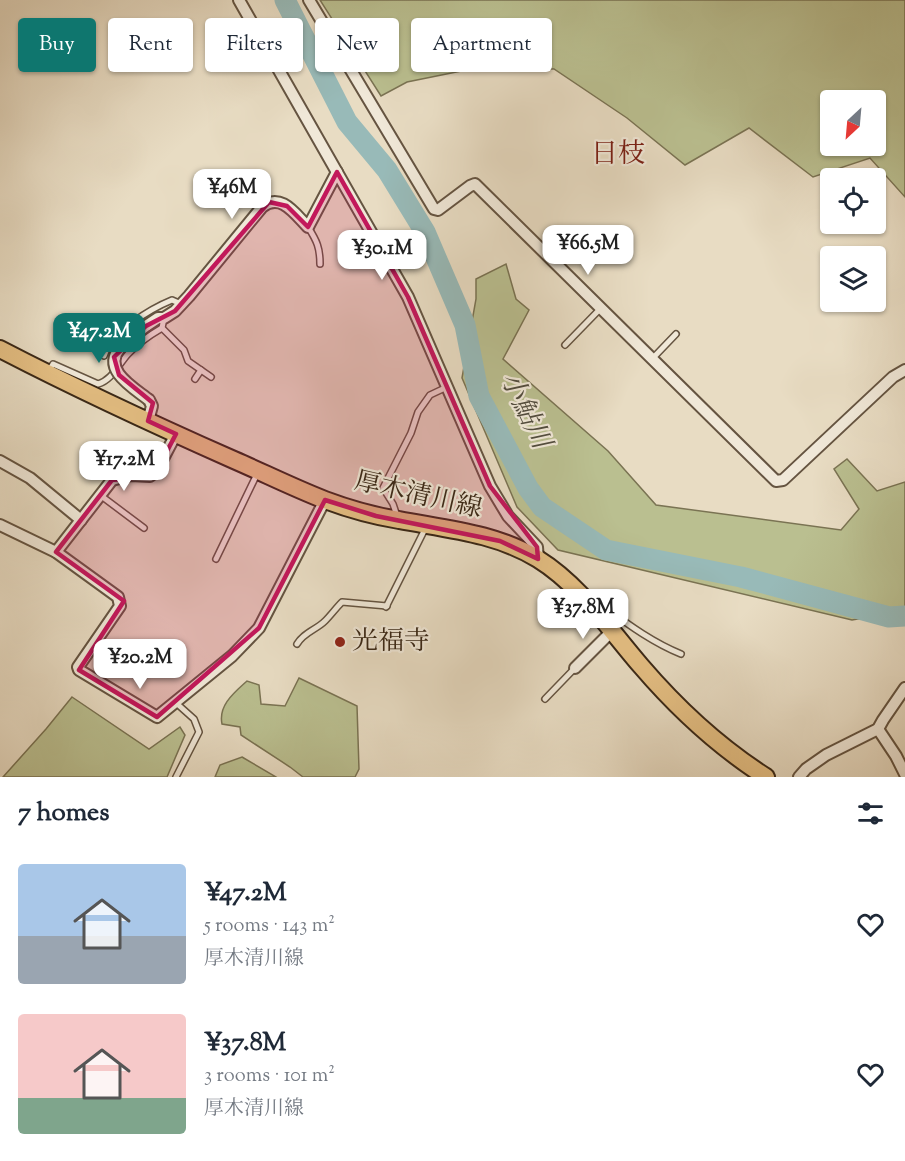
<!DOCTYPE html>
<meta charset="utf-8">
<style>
:root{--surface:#fff;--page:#f2f2f3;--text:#1f2937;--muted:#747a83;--accent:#0f766e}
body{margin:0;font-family:"Sorts Mill Goudy","Noto Serif JP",serif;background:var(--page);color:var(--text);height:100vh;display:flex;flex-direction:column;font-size:22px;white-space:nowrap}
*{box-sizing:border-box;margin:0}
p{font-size:20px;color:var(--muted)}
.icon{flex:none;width:33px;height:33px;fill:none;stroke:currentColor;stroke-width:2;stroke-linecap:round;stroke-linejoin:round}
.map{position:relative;height:777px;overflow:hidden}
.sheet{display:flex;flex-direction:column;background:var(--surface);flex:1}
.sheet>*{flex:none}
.guide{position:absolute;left:18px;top:18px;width:600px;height:54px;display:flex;gap:12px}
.needle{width:39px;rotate:206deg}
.fabs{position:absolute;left:820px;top:90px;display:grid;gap:12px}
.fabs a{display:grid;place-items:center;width:66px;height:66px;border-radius:6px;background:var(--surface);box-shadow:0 2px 4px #0004;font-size:30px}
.price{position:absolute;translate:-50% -51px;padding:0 14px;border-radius:12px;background:#fff;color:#222;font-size:20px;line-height:39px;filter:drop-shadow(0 2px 3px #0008)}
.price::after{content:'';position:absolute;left:50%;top:36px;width:18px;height:14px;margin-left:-9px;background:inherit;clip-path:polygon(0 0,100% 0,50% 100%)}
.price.active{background:var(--accent);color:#fff}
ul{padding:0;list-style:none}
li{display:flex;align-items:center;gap:18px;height:150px;padding:0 18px}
li span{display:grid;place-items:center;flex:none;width:168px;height:120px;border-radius:6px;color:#555}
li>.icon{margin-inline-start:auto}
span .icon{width:72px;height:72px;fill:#fffc;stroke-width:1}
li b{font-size:26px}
h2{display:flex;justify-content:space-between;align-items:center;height:72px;padding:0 18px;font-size:26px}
.pill{padding:0 21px;border-radius:6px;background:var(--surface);box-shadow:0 2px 4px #0004;font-size:21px;line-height:54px}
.pill.active{background:var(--accent);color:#fff}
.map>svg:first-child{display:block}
.green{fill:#babf90;stroke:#7a7353;stroke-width:1.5;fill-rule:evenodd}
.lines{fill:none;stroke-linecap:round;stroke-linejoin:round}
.river{stroke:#98bab8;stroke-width:21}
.service-casing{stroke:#655441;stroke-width:8}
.minor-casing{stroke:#655441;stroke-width:14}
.primary-casing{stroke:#392716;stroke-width:20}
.service{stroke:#f0e8d8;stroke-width:5}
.minor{stroke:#f0e8d8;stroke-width:10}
.primary{stroke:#e4be82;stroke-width:16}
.minor-bridge-casing{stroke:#655441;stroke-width:14;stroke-linecap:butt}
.minor-bridge{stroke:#f0e8d8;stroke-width:10}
.marked{fill:#c2185b;fill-opacity:0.2;stroke:#c2185b;stroke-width:4.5;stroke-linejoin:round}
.poi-dot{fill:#8f2418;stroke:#f0e8d8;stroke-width:2}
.labels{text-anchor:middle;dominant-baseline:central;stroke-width:4.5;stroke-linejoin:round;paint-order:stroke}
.street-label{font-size:26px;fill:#392716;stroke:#f0e8d8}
.poi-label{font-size:26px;fill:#392716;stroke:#f0e8d8;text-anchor:start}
.neighbourhood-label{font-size:27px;fill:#7a1f14;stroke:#f0e8d8}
.water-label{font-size:27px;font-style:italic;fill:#514c3e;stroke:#f0e8d8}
</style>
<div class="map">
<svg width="905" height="777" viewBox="0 0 905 777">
<rect width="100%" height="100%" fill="#e8dcc3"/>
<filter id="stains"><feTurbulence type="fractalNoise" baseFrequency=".00333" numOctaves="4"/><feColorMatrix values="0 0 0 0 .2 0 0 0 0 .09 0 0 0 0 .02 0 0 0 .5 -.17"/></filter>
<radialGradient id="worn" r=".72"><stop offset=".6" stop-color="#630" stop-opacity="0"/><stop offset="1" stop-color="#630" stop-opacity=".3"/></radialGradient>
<g class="green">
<path d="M320 0H905V197L870 158 813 177 749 128 685 165 627 118 554 69 481 67 407 82 381 96ZM831 100H876V146H831Z"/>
<polygon points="506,264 516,299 529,310 503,359 608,451 656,505 841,530 859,509 834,469 847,459 877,491 905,482 905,611 852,620 558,550 517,507 462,378 476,299 476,279"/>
<path d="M299 678 357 706 359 769 355 777H303L290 767 241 735 240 727 222 724C218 705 235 692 247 681L259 685 261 704 285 706Z"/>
<polygon points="72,697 149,749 180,727 185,735 167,777 3,777 46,729"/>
<polygon points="242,757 276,777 215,777 220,765"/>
</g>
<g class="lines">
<polyline class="river" points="285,0 347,122 387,170 425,232 465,325 479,396 528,488 542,507 606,550 741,577 889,617 905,616"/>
<g class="service-casing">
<g id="service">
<path d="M308 227C317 241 320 248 320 264"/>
<polyline points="164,318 162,328 184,350 188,361 211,377"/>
<polyline points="565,345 601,308"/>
<path d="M104 356C112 332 150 309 172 300L181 304"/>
<polyline points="652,359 676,334"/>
<path d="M48 372 53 364 98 384C112 380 118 365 128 354 137 344 150 335 162 328"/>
<polyline points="195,379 201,370"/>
<polyline points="100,495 144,528"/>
<polyline points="397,516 393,504 383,488 411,433 418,412 430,395 447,387"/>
<polyline points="216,559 257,474"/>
<polyline points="386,607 426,527"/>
<path d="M601 612 606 608C630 626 654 643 681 654"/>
<path d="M297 644C304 632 316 630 325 621 331 615 336 608 342 602L387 606"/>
<polyline points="545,699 575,668"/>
<polyline points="175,702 194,719 199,732 176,777"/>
</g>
</g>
<g class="minor-casing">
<g id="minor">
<polyline points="239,0 408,297 490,486 508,516 537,547 538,559"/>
<polyline points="309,0 434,209 438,210 470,186 475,184 776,481 783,480 893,377 905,370"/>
<path d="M146 326 158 318H164L175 311 189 296 262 207C281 192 295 214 308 227L337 172"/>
<polyline points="148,421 152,406 149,400"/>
<polyline points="0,461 30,478 81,520"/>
<polyline points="0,525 56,552 118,597 120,606 78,667 79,670 157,717 232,656 259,628 325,500"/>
<polyline points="56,552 112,480 131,475 150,476 157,470 176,434"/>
<polyline points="575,668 612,631"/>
<polyline points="878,729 896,756 905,774"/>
<polyline points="799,777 806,769 826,755 878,729 883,720 905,688"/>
</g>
</g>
<g class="primary-casing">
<path id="primary" d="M0 349C77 389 155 425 234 460 264 473 294 488 325 500 349 509 374 516 399 520 446 529 496 533 538 559 580 585 609 629 641 666 677 708 719 747 766 777"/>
</g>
<use href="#service" class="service"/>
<use href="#minor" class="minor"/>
<use href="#primary" class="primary"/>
<g class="minor-bridge-casing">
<path id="minor-bridge" d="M146 326C137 333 127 340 120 348 101 370 134 388 149 400"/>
</g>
<use href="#minor-bridge" class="minor-bridge"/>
</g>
<path class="marked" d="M337 172 408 297 490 486 537 547 538 559 500 541 376 516 325 500 259 628 157 717 79 670 124 601 56 552 112 480 150 476 157 470 176 434 148 421 153 403 119 375 114 357 146 326 175 311 269 202 287 206 308 227Z"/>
<circle class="poi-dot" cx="340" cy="642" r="6"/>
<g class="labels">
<g class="street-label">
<text transform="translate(418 496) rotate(13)">厚木清川線</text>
</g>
<g class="poi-label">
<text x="352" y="642">光福寺</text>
</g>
<g class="neighbourhood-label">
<text x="618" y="155">日枝</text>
</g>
<g class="water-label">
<text transform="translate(524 411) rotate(64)">小鮎川</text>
</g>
</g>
<rect width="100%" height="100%" filter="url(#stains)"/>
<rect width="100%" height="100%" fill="url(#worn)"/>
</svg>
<div class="fabs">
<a><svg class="needle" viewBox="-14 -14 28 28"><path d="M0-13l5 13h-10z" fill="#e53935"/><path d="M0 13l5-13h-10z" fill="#747a83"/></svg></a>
<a><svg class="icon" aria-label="locate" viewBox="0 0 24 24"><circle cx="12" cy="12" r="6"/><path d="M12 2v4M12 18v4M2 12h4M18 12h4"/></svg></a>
<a><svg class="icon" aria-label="layers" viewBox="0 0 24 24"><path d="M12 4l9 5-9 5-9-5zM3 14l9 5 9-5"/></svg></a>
</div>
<b class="price" style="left:232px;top:220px">¥46M</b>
<b class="price" style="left:588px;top:276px">¥66.5M</b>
<b class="price" style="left:382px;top:281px">¥30.1M</b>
<b class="price active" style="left:99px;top:364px">¥47.2M</b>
<b class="price" style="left:124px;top:492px">¥17.2M</b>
<b class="price" style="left:583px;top:640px">¥37.8M</b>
<b class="price" style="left:140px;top:690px">¥20.2M</b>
<div class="guide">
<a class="pill active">Buy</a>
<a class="pill">Rent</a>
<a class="pill">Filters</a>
<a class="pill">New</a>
<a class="pill">Apartment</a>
</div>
</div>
<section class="sheet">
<h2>7 homes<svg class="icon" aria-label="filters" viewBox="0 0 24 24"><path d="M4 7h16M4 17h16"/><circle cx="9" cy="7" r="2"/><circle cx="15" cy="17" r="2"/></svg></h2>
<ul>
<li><span style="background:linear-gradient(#a9c7e8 60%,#9aa5b1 0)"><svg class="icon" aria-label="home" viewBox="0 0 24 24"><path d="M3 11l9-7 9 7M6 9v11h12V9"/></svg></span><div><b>¥47.2M</b><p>5 rooms · 143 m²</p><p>厚木清川線</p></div><svg class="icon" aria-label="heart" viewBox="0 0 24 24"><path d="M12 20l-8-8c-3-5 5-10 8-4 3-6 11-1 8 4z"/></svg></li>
<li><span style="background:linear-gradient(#f6c9c9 70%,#7fa58c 0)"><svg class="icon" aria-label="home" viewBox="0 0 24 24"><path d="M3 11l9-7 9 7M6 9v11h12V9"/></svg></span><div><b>¥37.8M</b><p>3 rooms · 101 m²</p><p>厚木清川線</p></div><svg class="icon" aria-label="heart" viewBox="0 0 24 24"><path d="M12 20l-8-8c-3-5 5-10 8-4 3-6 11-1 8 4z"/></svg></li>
</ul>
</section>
